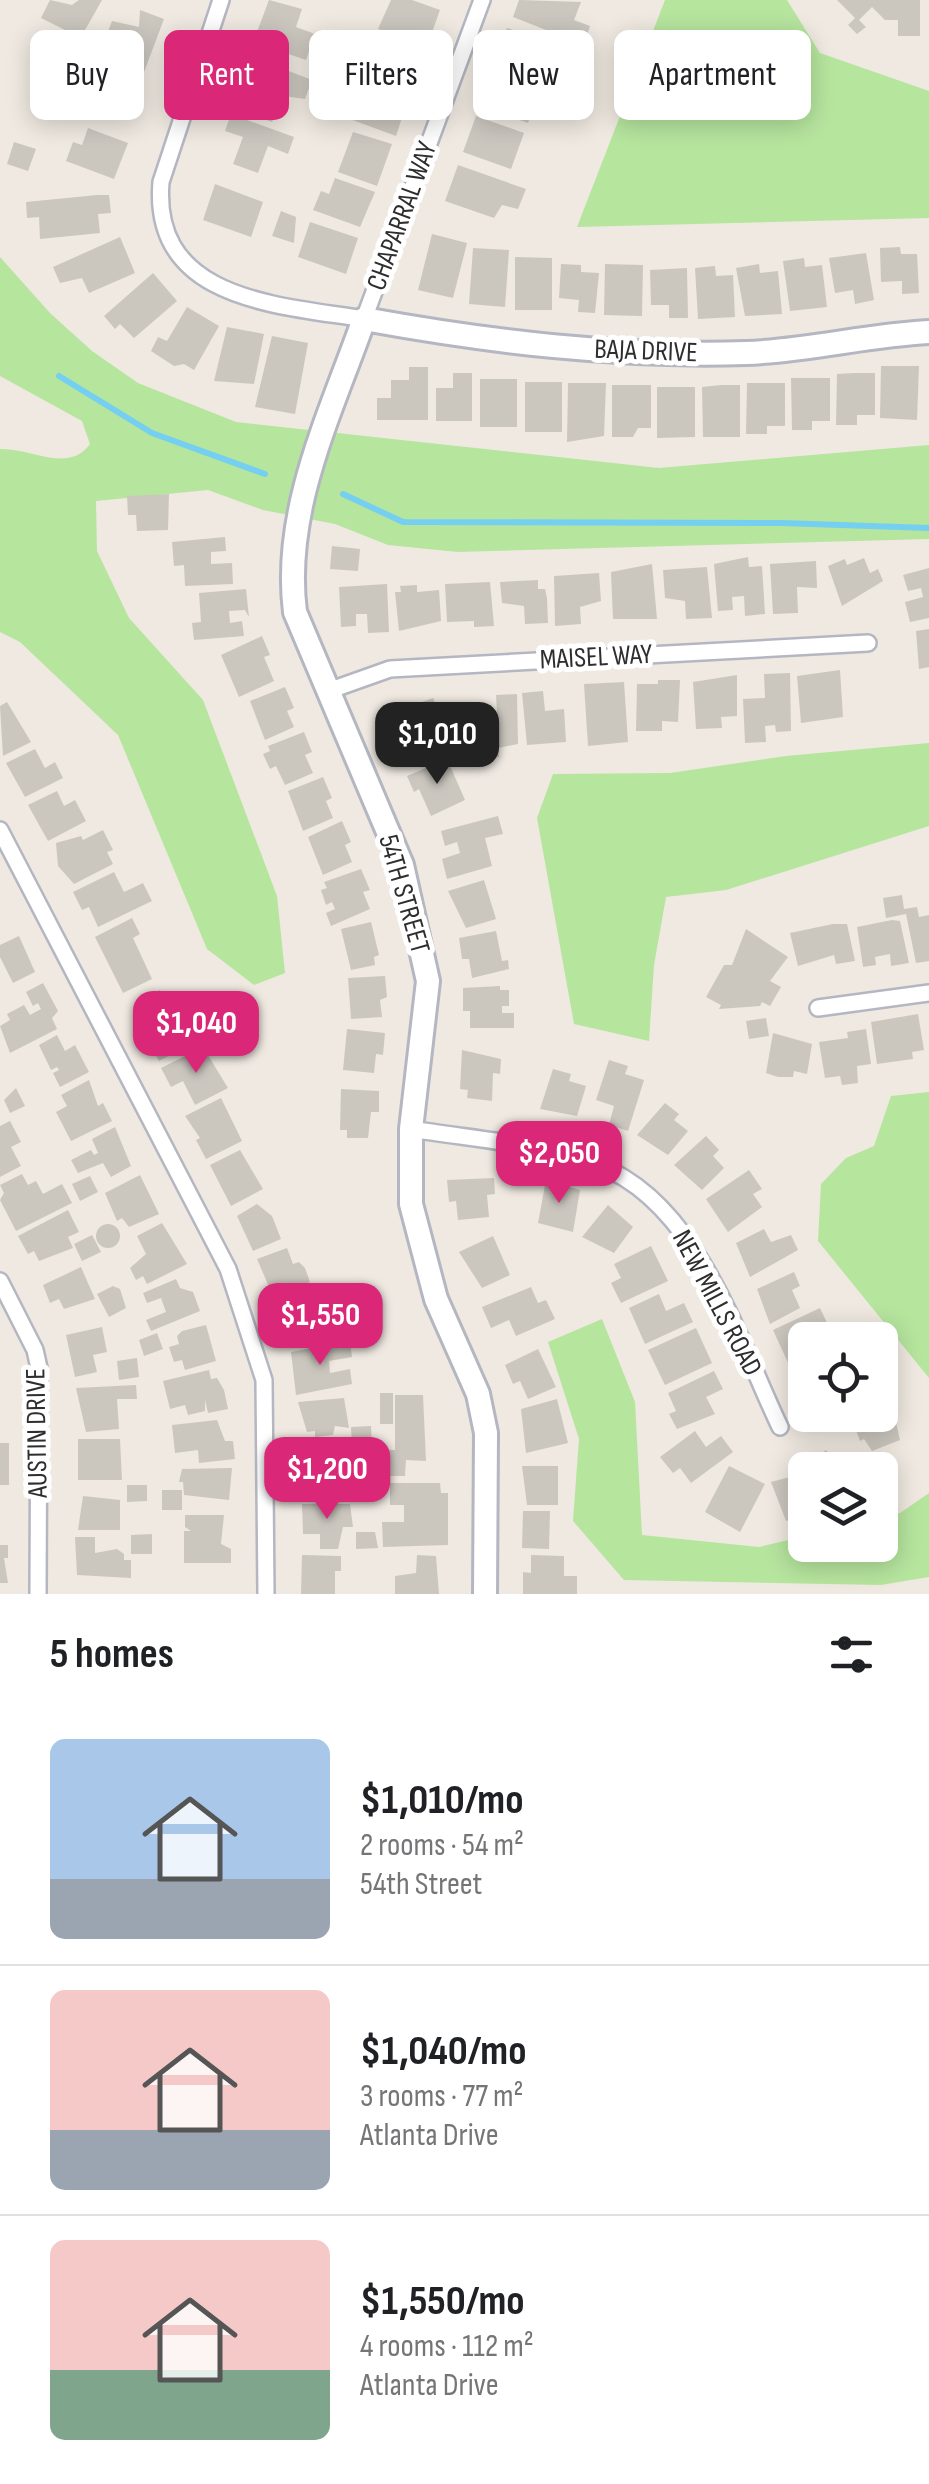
<!DOCTYPE html>
<meta charset="utf-8">
<style>
:root{--surface:#fff;--page:#f6f6f6;--text:#202124;--muted:#757577;--line:#e0e0e0;--accent:#db2777}
body{margin:0;font-family:"Sofia Sans Condensed",sans-serif;background:var(--page);color:var(--text);height:100vh;display:flex;flex-direction:column;font-size:38px;white-space:nowrap}
*{box-sizing:border-box;margin:0}
p{font-size:32px;color:var(--muted)}
.icon{flex:none;width:55px;height:55px;fill:none;stroke:currentColor;stroke-width:2;stroke-linecap:round;stroke-linejoin:round}
.map{position:relative;height:1594px;overflow:hidden}
.side{display:flex;flex-direction:column;background:var(--surface);flex:1}
.side>*{flex:none}
.hud{position:absolute;left:30px;top:30px;width:870px;height:90px;display:flex;gap:20px}
.controls{position:absolute;left:788px;top:1322px;display:grid;gap:20px}
.controls a{display:grid;place-items:center;width:110px;height:110px;border-radius:15px;background:var(--surface);box-shadow:0 5px 25px #0003;font-size:50px}
.price{position:absolute;translate:-50% -85px;padding:0 22px;border-radius:20px;background:var(--accent);color:#fff;font-size:32px;line-height:65px;filter:drop-shadow(0 2px 5px #0008)}
.price::after{content:'';position:absolute;left:50%;top:60px;width:30px;height:22px;margin-left:-15px;background:inherit;clip-path:polygon(0 0,100% 0,50% 100%)}
.price.current{background:#222;color:#fff}
ul{padding:0;list-style:none}
li{display:flex;align-items:center;gap:30px;height:250px;padding:0 50px}
li+li{border-top:2px solid var(--line)}
li span{display:grid;place-items:center;flex:none;width:280px;height:200px;border-radius:15px;color:#555}
li>.icon{margin-inline-start:auto}
span .icon{width:120px;height:120px;fill:#fffc;stroke-width:1}
li b{font-size:42px}
h2{display:flex;justify-content:space-between;align-items:center;height:120px;padding:0 50px;font-size:42px}
.chip{padding:0 35px;border-radius:15px;background:var(--surface);box-shadow:0 5px 25px #0003;font-size:35px;line-height:90px}
.chip.current{background:var(--accent);color:#fff}
.map>svg:first-child{display:block}
.green{fill:#b6e59e}
.lines{fill:none;stroke-linecap:round;stroke-linejoin:round}
.stream{stroke:#75cff0;stroke-width:6}
.building{fill:#cbc7bf}
.street-casing{stroke:#b4b7c1;stroke-width:20}
.secondary-casing{stroke:#b4b7c1;stroke-width:28}
.street{stroke:#fff;stroke-width:15}
.secondary{stroke:#fff;stroke-width:22}
.labels{text-anchor:middle;dominant-baseline:central;stroke-width:10;stroke-linejoin:round;paint-order:stroke}
.street-label{font-size:28px;fill:#2e2e2e;stroke:#fff}
</style>
<div class="map">
<svg width="929" height="1594" viewBox="0 0 929 1594">
<rect width="100%" height="100%" fill="#efe9e1"/>
<g class="green">
<polygon points="665,0 787,0 820,53 929,91 929,218 577,227"/>
<path d="M0 257 50 313 92 351 138 383 236 422 659 468 929 445V539L458 552 388 545 335 524 263 510 208 490 96 501 97 551 129 618 203 700 277 896 285 973 254 985 207 949 118 735 20 642 0 632V449C32 448 68 474 90 444L82 421 0 376Z"/>
<polygon points="929,743 929,826 726,890 666,897 654,965 649,1041 574,1024 537,818 553,774 670,773 786,756"/>
<polygon points="929,1092 929,1378 818,1241 821,1184 846,1158 874,1146 891,1096"/>
<polygon points="602,1319 635,1402 642,1535 759,1547 805,1536 805,1545 880,1545 880,1518 900,1513 929,1493 929,1577 881,1585 624,1580 573,1521 579,1439 548,1342"/>
</g>
<g class="lines">
<g class="stream">
<polyline points="59,376 152,433 265,474"/>
<polyline points="343,494 403,522 782,523 929,528"/>
</g>
</g>
<g class="building">
<polygon points="50,0 72,5 79,0 102,0 76,46 63,40 67,31 41,18"/>
<polygon points="269,0 302,9 296,27 315,34 306,60 259,44 263,34 257,32"/>
<polygon points="391,0 412,0 440,10 427,46 378,29"/>
<polygon points="519,0 581,2 574,20 590,26 584,45 513,17"/>
<polygon points="837,0 920,0 920,36 898,36 898,20 885,20 872,7 859,20 866,27 857,34 848,25 855,18"/>
<polygon points="140,10 164,19 144,72 127,66 131,56 103,45 112,21 139,27"/>
<polygon points="507,28 565,48 558,67 549,64 543,81 495,64"/>
<polygon points="376,40 424,57 409,93 362,76"/>
<polygon points="250,56 312,80 305,99 284,96 272,122 250,114 253,94 238,89"/>
<polygon points="492,70 558,94 552,111 534,105 528,123 481,106"/>
<polygon points="356,81 408,99 396,136 347,118"/>
<polygon points="231,114 294,137 288,154 268,146 258,173 233,164 243,137 225,131"/>
<polygon points="476,116 524,133 511,169 463,152"/>
<polygon points="88,128 128,143 114,179 66,161 73,142 82,145"/>
<polygon points="353,132 392,144 377,186 338,172"/>
<polygon points="14,142 36,149 28,171 7,164"/>
<polygon points="458,165 526,189 518,209 502,205 494,218 445,201"/>
<polygon points="335,178 375,192 360,227 313,210 321,191 329,194"/>
<polygon points="215,184 263,202 251,237 203,220"/>
<polygon points="97,195 109,195 111,213 98,214 100,233 40,239 39,217 27,218 26,202"/>
<polygon points="281,211 296,217 294,243 272,236"/>
<polygon points="310,222 358,238 346,274 298,257"/>
<polygon points="432,234 467,243 453,298 418,290"/>
<polygon points="120,237 135,273 89,293 82,278 60,283 53,267"/>
<polygon points="900,247 901,254 917,254 919,293 902,294 902,281 881,282 880,248"/>
<polygon points="473,248 509,250 505,307 469,304"/>
<polygon points="866,253 874,300 855,304 853,290 835,293 829,258"/>
<polygon points="515,257 552,258 552,310 515,310"/>
<polygon points="804,258 805,267 822,265 827,307 790,311 783,261"/>
<polygon points="561,264 581,265 581,272 599,273 595,313 578,312 579,300 559,298"/>
<polygon points="605,264 643,265 642,316 604,315"/>
<polygon points="759,264 760,273 778,271 782,314 745,316 736,268"/>
<polygon points="715,266 716,276 733,275 735,317 698,319 695,268"/>
<polygon points="687,268 688,318 669,318 669,305 651,305 650,270"/>
<polygon points="153,273 177,301 134,338 120,324 115,329 104,316"/>
<polygon points="187,307 219,326 194,370 184,364 174,366 151,351 158,337 167,341"/>
<polygon points="227,327 264,334 254,384 214,381"/>
<polygon points="272,336 308,343 295,414 255,407"/>
<polygon points="881,366 919,366 917,420 880,418"/>
<polygon points="409,367 428,367 428,420 377,420 377,398 391,398 391,380 409,380"/>
<polygon points="453,373 472,373 472,421 436,421 436,388 453,388"/>
<polygon points="855,373 875,373 875,415 857,415 857,425 836,425 837,374"/>
<polygon points="791,378 830,378 830,421 812,421 812,430 792,430"/>
<rect x="480" y="379" width="37" height="48"/>
<rect x="525" y="382" width="37" height="50"/>
<polygon points="568,383 606,383 604,436 567,442"/>
<polygon points="747,383 785,383 785,426 767,426 767,434 746,434"/>
<polygon points="612,385 651,385 651,428 638,428 633,437 612,437"/>
<polygon points="721,385 740,385 740,437 703,437 702,387"/>
<polygon points="657,387 695,387 695,437 657,438"/>
<polygon points="169,494 168,530 137,531 136,515 128,515 127,496"/>
<polygon points="225,537 226,551 211,552 211,564 232,563 233,584 185,586 184,565 174,566 172,542"/>
<polygon points="332,546 360,549 358,571 330,569"/>
<polygon points="748,557 749,567 762,566 765,614 745,616 744,596 732,597 733,610 718,611 714,564"/>
<polygon points="864,558 870,573 878,569 883,581 842,606 828,566 845,559 847,565"/>
<polygon points="816,561 817,588 797,587 798,613 773,614 770,564"/>
<polygon points="652,564 657,619 613,619 611,572"/>
<polygon points="707,567 712,618 686,619 685,601 665,598 663,570"/>
<polygon points="929,568 929,618 910,622 905,602 923,597 921,588 908,591 903,575"/>
<polygon points="599,573 601,601 580,607 581,624 555,626 554,576"/>
<polygon points="538,580 538,589 545,589 547,598 548,623 525,624 524,606 502,603 500,582"/>
<polygon points="490,582 494,626 474,627 474,621 447,622 445,584"/>
<polygon points="387,584 389,632 368,633 367,614 356,614 356,626 341,627 339,587"/>
<polygon points="417,585 417,592 439,590 441,621 399,631 395,592 401,592 400,586"/>
<polygon points="246,589 249,617 245,610 229,611 230,623 242,621 244,636 194,640 192,623 201,622 199,593"/>
<polygon points="929,629 929,667 919,669 916,631"/>
<polygon points="262,636 270,655 264,657 274,681 239,697 221,655"/>
<polygon points="840,670 843,717 801,723 797,676"/>
<polygon points="790,673 791,731 776,732 775,725 765,726 766,742 745,743 743,699 765,698 764,674"/>
<polygon points="737,675 737,716 721,717 722,728 696,729 693,682"/>
<polygon points="658,680 680,680 678,722 662,721 662,731 636,731 637,684 658,684"/>
<polygon points="624,682 628,742 588,746 584,684"/>
<polygon points="285,687 294,708 287,711 294,727 265,740 250,701"/>
<polygon points="543,691 545,711 564,709 566,742 527,745 522,693"/>
<polygon points="517,694 518,744 498,748 499,757 477,759 469,703 485,702 486,714 497,713 496,695"/>
<polygon points="433,698 440,715 433,717 443,743 400,761 392,741 410,734 405,724 392,727 389,714"/>
<polygon points="7,702 31,742 3,756 0,706"/>
<polygon points="304,732 312,752 305,755 313,773 285,785 276,766 270,769 263,754 270,751 268,746"/>
<polygon points="35,749 45,768 55,762 63,778 25,797 6,763"/>
<polygon points="447,759 465,800 431,816 419,789 414,792 407,776"/>
<polygon points="323,777 332,798 326,801 333,818 303,831 288,791"/>
<polygon points="57,791 64,806 75,800 86,821 48,841 28,805"/>
<polygon points="498,816 503,834 485,838 492,866 447,879 442,859 460,853 457,842 445,846 441,831"/>
<polygon points="342,821 351,842 345,845 352,862 323,875 308,837"/>
<polygon points="103,830 113,850 107,852 113,864 74,884 58,866 56,843 81,836 83,840"/>
<polygon points="361,869 370,890 363,892 370,909 331,926 326,913 335,909 332,902 326,905 321,890 327,888 324,882"/>
<polygon points="114,872 124,892 143,883 152,901 98,927 89,907 82,910 73,892"/>
<polygon points="484,880 496,919 466,928 448,891"/>
<polygon points="902,895 904,909 917,907 919,917 929,915 929,961 916,963 906,914 886,918 883,898"/>
<polygon points="132,918 140,934 133,938 152,979 123,993 95,937"/>
<polygon points="892,920 900,921 909,963 891,966 890,954 875,957 876,965 863,967 857,927"/>
<polygon points="371,922 379,955 374,957 375,965 351,970 341,929"/>
<polygon points="833,924 847,924 855,961 836,964 834,955 798,966 790,933"/>
<polygon points="746,929 788,957 770,981 781,987 770,1006 762,1002 760,1006 719,1009 721,1005 706,997 724,965 732,965"/>
<polygon points="496,931 502,961 508,960 509,969 472,978 469,959 462,959 459,938"/>
<polygon points="19,936 35,972 13,983 0,957 0,945"/>
<polygon points="385,976 387,997 380,1000 382,1017 351,1019 348,978"/>
<polygon points="43,983 58,1011 52,1018 57,1029 10,1053 0,1026 10,1020 7,1014 24,1005 30,1015 41,1009 38,1003 33,1006 26,992"/>
<polygon points="500,986 500,990 509,990 509,1006 502,1006 502,1013 514,1013 514,1028 470,1028 470,1011 463,1011 463,988"/>
<polygon points="160,990 188,1035 174,1043 178,1051 159,1061 145,1036 149,1034 142,1020 150,1016 142,999"/>
<polygon points="918,1014 924,1050 912,1052 913,1059 877,1064 871,1022"/>
<polygon points="766,1018 769,1036 749,1039 746,1021"/>
<polygon points="347,1029 385,1033 383,1055 376,1054 374,1073 343,1070"/>
<polygon points="866,1029 871,1064 857,1066 858,1083 842,1085 840,1076 825,1078 819,1042 848,1038 847,1032"/>
<polygon points="773,1033 812,1044 807,1074 794,1071 793,1077 778,1077 766,1073"/>
<polygon points="57,1035 65,1051 75,1045 89,1072 60,1087 53,1073 59,1070 57,1067 51,1070 39,1045"/>
<polygon points="203,1047 228,1088 195,1105 183,1081 171,1087 161,1068"/>
<polygon points="462,1050 501,1059 500,1074 493,1073 492,1101 467,1098 468,1090 460,1089"/>
<polygon points="609,1060 628,1066 625,1074 644,1080 628,1131 609,1125 614,1106 596,1100"/>
<polygon points="553,1069 571,1074 569,1081 586,1086 577,1116 540,1109"/>
<polygon points="89,1080 98,1106 103,1103 112,1121 71,1141 56,1112 67,1106 61,1095"/>
<polygon points="16,1088 25,1106 10,1113 4,1100"/>
<polygon points="341,1089 379,1091 379,1112 371,1112 368,1138 347,1138 347,1130 340,1130"/>
<polygon points="221,1098 242,1141 206,1159 196,1140 200,1138 185,1116"/>
<polygon points="665,1103 679,1114 674,1120 688,1131 668,1155 637,1135"/>
<polygon points="10,1121 21,1142 11,1147 21,1166 0,1177 0,1126"/>
<polygon points="115,1127 131,1166 111,1177 103,1163 78,1173 71,1160 91,1150 94,1155 98,1153 92,1139"/>
<polygon points="706,1136 719,1150 713,1156 724,1168 702,1190 674,1165"/>
<polygon points="240,1150 263,1189 231,1206 210,1165"/>
<polygon points="749,1170 762,1189 753,1194 762,1207 728,1232 706,1199"/>
<polygon points="22,1174 28,1185 36,1181 43,1194 62,1184 72,1203 16,1231 0,1200 4,1193 0,1185"/>
<polygon points="140,1175 159,1214 129,1227 122,1218 117,1221 105,1193"/>
<polygon points="90,1176 98,1192 80,1201 72,1184"/>
<polygon points="494,1178 495,1194 487,1195 489,1217 458,1220 456,1201 449,1202 447,1180"/>
<polygon points="546,1180 580,1190 573,1232 538,1223"/>
<polygon points="257,1204 272,1216 281,1239 253,1251 237,1216"/>
<polygon points="608,1205 633,1227 614,1253 582,1237"/>
<polygon points="68,1210 79,1232 68,1237 73,1248 39,1261 34,1251 28,1254 18,1236"/>
<polygon points="162,1223 187,1264 147,1284 143,1276 136,1280 130,1268 146,1254 137,1236"/>
<circle cx="108" cy="1236" r="12"/>
<polygon points="764,1229 771,1242 791,1235 798,1250 750,1277 736,1243"/>
<polygon points="92,1235 101,1252 82,1261 74,1244"/>
<polygon points="493,1236 510,1275 482,1288 459,1252"/>
<polygon points="651,1246 668,1281 621,1303 611,1283 621,1278 614,1264"/>
<polygon points="287,1248 293,1264 299,1262 305,1268 310,1282 273,1296 257,1259"/>
<polygon points="81,1267 95,1299 64,1309 59,1299 50,1303 43,1285"/>
<polygon points="794,1272 800,1286 792,1290 800,1308 770,1324 757,1289"/>
<polygon points="176,1279 180,1288 193,1292 200,1311 151,1331 146,1320 166,1312 161,1298 147,1303 143,1293"/>
<polygon points="113,1286 120,1289 126,1308 109,1317 97,1294"/>
<polygon points="531,1287 538,1303 546,1300 555,1319 516,1336 509,1320 491,1328 482,1307"/>
<polygon points="322,1289 327,1303 318,1306 323,1322 330,1320 334,1330 285,1345 279,1329 297,1323 295,1316 283,1315 279,1303"/>
<polygon points="659,1294 666,1311 684,1303 693,1322 645,1344 629,1308"/>
<polygon points="820,1308 830,1329 837,1326 843,1340 805,1340 805,1359 790,1367 773,1330"/>
<polygon points="206,1325 216,1361 185,1370 182,1360 174,1362 169,1347 179,1344 177,1336 182,1331"/>
<polygon points="102,1327 107,1352 93,1355 97,1372 75,1377 66,1335"/>
<polygon points="696,1328 712,1363 665,1385 648,1350"/>
<polygon points="157,1333 163,1349 144,1356 139,1340"/>
<polygon points="350,1341 352,1357 329,1361 330,1373 350,1369 352,1384 296,1395 291,1352"/>
<polygon points="538,1349 556,1387 528,1399 520,1381 513,1384 505,1365"/>
<polygon points="137,1358 139,1377 119,1380 117,1361"/>
<polygon points="209,1370 211,1379 217,1378 224,1390 228,1409 208,1413 205,1400 205,1411 188,1415 185,1405 170,1409 163,1381"/>
<polygon points="714,1371 723,1389 706,1397 715,1414 677,1429 669,1414 676,1411 668,1393"/>
<polygon points="136,1385 137,1399 117,1399 119,1429 86,1432 76,1388"/>
<rect x="380" y="1393" width="13" height="31"/>
<polygon points="395,1395 423,1395 426,1461 406,1460 405,1476 383,1476 383,1450 395,1450"/>
<polygon points="344,1398 349,1428 335,1426 333,1435 315,1437 315,1431 307,1432 298,1402"/>
<polygon points="557,1399 568,1443 526,1453 521,1409"/>
<polygon points="880,1400 883,1408 892,1405 900,1440 872,1451 864,1439 860,1441 853,1422 835,1429 830,1415 880,1415"/>
<polygon points="217,1420 225,1441 233,1441 235,1459 199,1463 198,1450 175,1453 172,1425"/>
<polygon points="371,1426 372,1446 352,1447 351,1427"/>
<polygon points="695,1431 706,1447 721,1436 733,1452 691,1483 680,1468 673,1473 660,1457"/>
<polygon points="78,1439 120,1439 122,1480 78,1480"/>
<rect x="0" y="1443" width="9" height="42"/>
<polygon points="826,1450 838,1467 853,1456 863,1470 814,1470 809,1462"/>
<polygon points="302,1454 343,1456 343,1471 363,1471 363,1480 354,1480 354,1487 303,1491"/>
<polygon points="522,1466 558,1466 558,1505 527,1505"/>
<polygon points="729,1466 765,1484 740,1532 705,1512"/>
<polygon points="232,1468 229,1500 184,1495 183,1482 179,1482 182,1469"/>
<polygon points="805,1473 805,1515 786,1521 771,1482"/>
<rect x="356" y="1482" width="19" height="17"/>
<polygon points="390,1483 440,1483 441,1493 448,1493 448,1545 383,1547 382,1522 404,1522 404,1505 390,1505"/>
<polygon points="127,1485 147,1485 147,1501 127,1502"/>
<rect x="162" y="1490" width="20" height="20"/>
<polygon points="83,1496 120,1500 120,1530 78,1530"/>
<polygon points="302,1504 350,1504 353,1527 343,1527 338,1549 320,1549 320,1534 303,1534"/>
<polygon points="523,1511 550,1511 549,1549 522,1548"/>
<polygon points="185,1515 224,1515 221,1544 231,1549 231,1563 184,1563 184,1531 191,1531 185,1527"/>
<polygon points="356,1532 375,1532 378,1548 356,1549"/>
<polygon points="152,1534 152,1554 131,1554 131,1535"/>
<polygon points="75,1537 95,1537 95,1553 117,1549 124,1554 124,1560 131,1560 131,1578 77,1575"/>
<polygon points="0,1545 8,1545 8,1558 4,1558 8,1583 0,1583"/>
<polygon points="302,1555 341,1556 341,1571 335,1571 335,1594 301,1594"/>
<polygon points="417,1555 436,1556 439,1594 395,1594 395,1576 416,1573"/>
<polygon points="531,1555 564,1556 564,1576 577,1576 577,1594 523,1594 523,1572 531,1573"/>
</g>
<g class="lines">
<g class="street-casing">
<g id="street">
<path d="M221 0 161 182C151 301 279 305 364 319L482 0"/>
<polyline points="328,691 390,669 868,643"/>
<polyline points="0,830 228,1269 264,1380 266,1594"/>
<polyline points="818,1008 929,993"/>
<path d="M411 1129C472 1139 540 1143 598 1165 697 1202 738 1339 780 1427"/>
<polyline points="0,1281 35,1350 39,1368 38,1594"/>
</g>
</g>
<g class="secondary-casing">
<path id="secondary" d="M485 1594 486 1433 478 1394 436 1299 411 1204V1129L428 981 402 865 295 612C282 510 331 413 364 319 491 342 616 357 746 353 807 351 868 335 929 332"/>
</g>
<use href="#street" class="street"/>
<use href="#secondary" class="secondary"/>
</g>
<g class="labels">
<g class="street-label">
<text transform="translate(402 216) rotate(-70)">CHAPARRAL WAY</text>
<text transform="translate(646 351) rotate(2)">BAJA DRIVE</text>
<text transform="translate(596 657) rotate(-3)">MAISEL WAY</text>
<text transform="translate(404 894) rotate(74)">54TH STREET</text>
<text transform="translate(717 1303) rotate(62)">NEW MILLS ROAD</text>
<text transform="translate(37 1433) rotate(-91)">AUSTIN DRIVE</text>
</g>
</g>
</svg>
<div class="controls">
<a><svg class="icon" aria-label="locate" viewBox="0 0 24 24"><circle cx="12" cy="12" r="6"/><path d="M12 2v4M12 18v4M2 12h4M18 12h4"/></svg></a>
<a><svg class="icon" aria-label="layers" viewBox="0 0 24 24"><path d="M12 4l9 5-9 5-9-5zM3 14l9 5 9-5"/></svg></a>
</div>
<b class="price current" style="left:437px;top:787px">$1,010</b>
<b class="price" style="left:196px;top:1076px">$1,040</b>
<b class="price" style="left:559px;top:1206px">$2,050</b>
<b class="price" style="left:320px;top:1368px">$1,550</b>
<b class="price" style="left:327px;top:1522px">$1,200</b>
<div class="hud">
<a class="chip">Buy</a>
<a class="chip current">Rent</a>
<a class="chip">Filters</a>
<a class="chip">New</a>
<a class="chip">Apartment</a>
</div>
</div>
<section class="side">
<h2>5 homes<svg class="icon" aria-label="filters" viewBox="0 0 24 24"><path d="M4 7h16M4 17h16"/><circle cx="9" cy="7" r="2"/><circle cx="15" cy="17" r="2"/></svg></h2>
<ul>
<li><span style="background:linear-gradient(#a9c7e8 70%,#9aa5b1 0)"><svg class="icon" aria-label="home" viewBox="0 0 24 24"><path d="M3 11l9-7 9 7M6 9v11h12V9"/></svg></span><div><b>$1,010/mo</b><p>2 rooms · 54 m²</p><p>54th Street</p></div></li>
<li><span style="background:linear-gradient(#f6c9c9 70%,#9aa5b1 0)"><svg class="icon" aria-label="home" viewBox="0 0 24 24"><path d="M3 11l9-7 9 7M6 9v11h12V9"/></svg></span><div><b>$1,040/mo</b><p>3 rooms · 77 m²</p><p>Atlanta Drive</p></div></li>
<li><span style="background:linear-gradient(#f6c9c9 65%,#7fa58c 0)"><svg class="icon" aria-label="home" viewBox="0 0 24 24"><path d="M3 11l9-7 9 7M6 9v11h12V9"/></svg></span><div><b>$1,550/mo</b><p>4 rooms · 112 m²</p><p>Atlanta Drive</p></div></li>
</ul>
</section>
